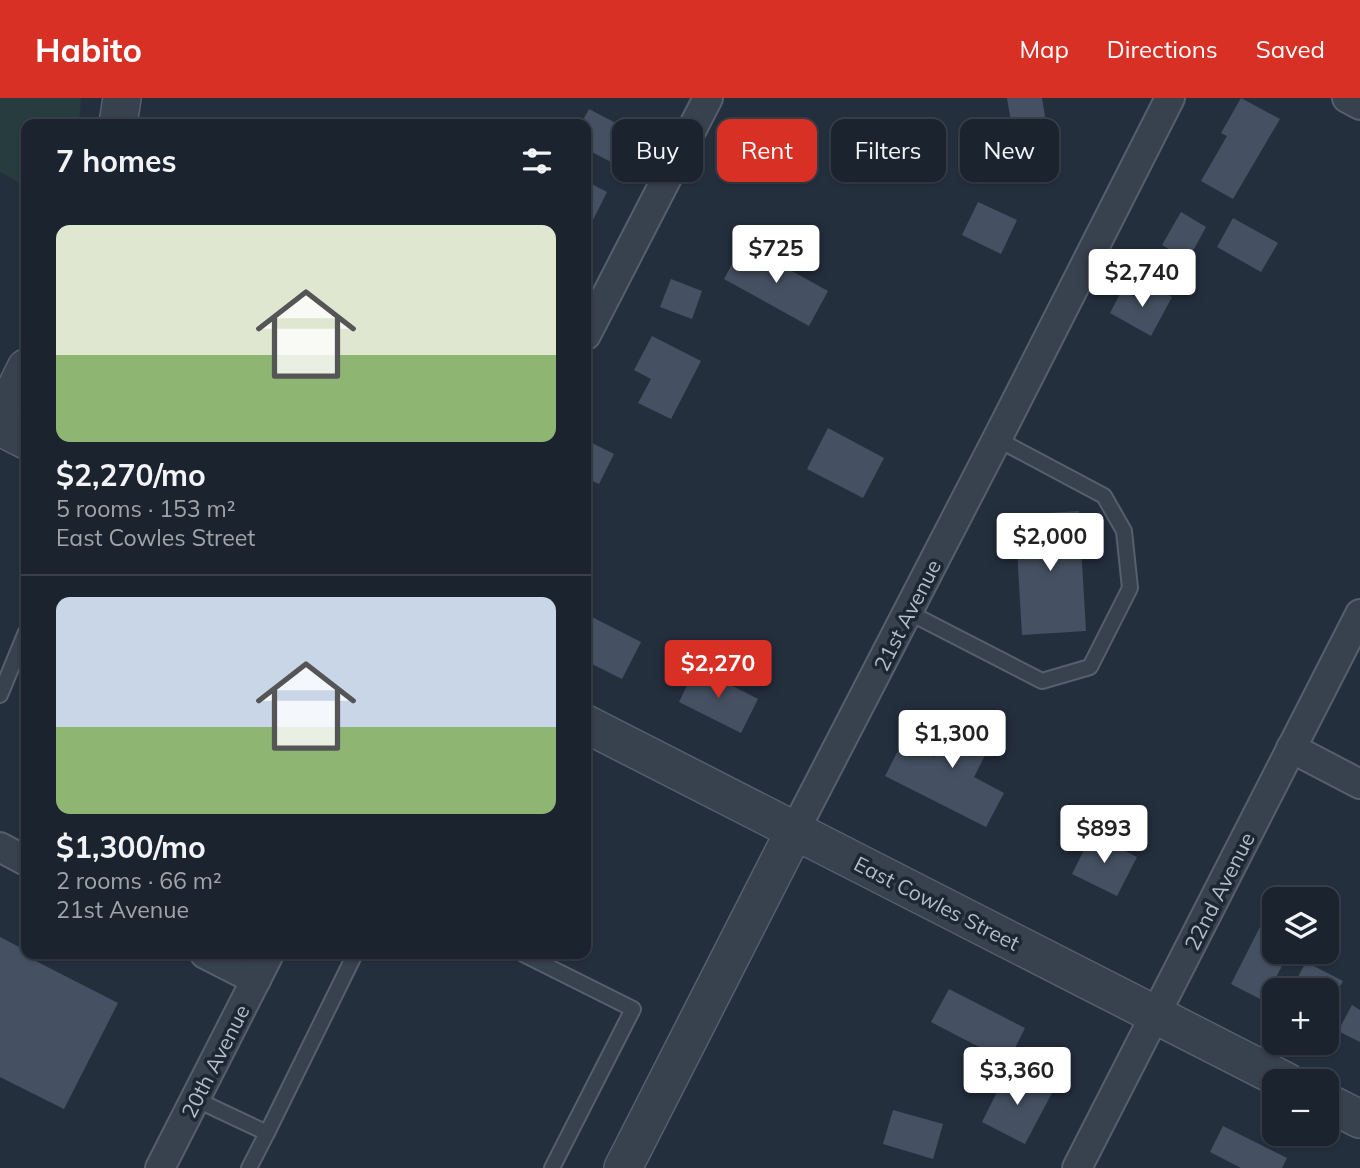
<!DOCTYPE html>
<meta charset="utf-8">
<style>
:root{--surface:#1b232e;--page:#282f3a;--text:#f1f3f6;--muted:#a0a4aa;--line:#39404a;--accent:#d93025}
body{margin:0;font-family:Mulish,sans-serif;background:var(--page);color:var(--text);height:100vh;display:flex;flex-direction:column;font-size:26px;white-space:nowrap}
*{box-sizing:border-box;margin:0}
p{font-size:23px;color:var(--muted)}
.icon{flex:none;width:38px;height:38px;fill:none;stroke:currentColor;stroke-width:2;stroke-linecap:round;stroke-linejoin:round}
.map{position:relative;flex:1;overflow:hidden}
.details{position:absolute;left:21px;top:21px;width:570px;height:840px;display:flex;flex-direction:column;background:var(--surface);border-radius:14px;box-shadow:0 2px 5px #0004,0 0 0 2px var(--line)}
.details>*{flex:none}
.hud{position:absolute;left:612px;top:21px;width:642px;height:63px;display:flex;gap:14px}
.buttons{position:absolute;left:1262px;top:789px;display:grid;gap:14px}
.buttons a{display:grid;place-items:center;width:77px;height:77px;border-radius:14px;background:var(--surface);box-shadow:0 2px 5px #0004,0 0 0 2px var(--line);font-size:35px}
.price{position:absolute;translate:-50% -60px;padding:0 16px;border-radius:7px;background:#fff;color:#222;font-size:23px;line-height:46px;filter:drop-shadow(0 2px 4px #0008)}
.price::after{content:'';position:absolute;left:50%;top:42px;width:21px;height:16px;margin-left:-10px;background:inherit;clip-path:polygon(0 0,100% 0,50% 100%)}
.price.current{background:var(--accent);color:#fff}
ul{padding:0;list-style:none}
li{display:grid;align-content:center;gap:14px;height:371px;padding:0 35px}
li+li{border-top:2px solid var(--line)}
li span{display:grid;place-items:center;height:217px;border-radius:14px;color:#555}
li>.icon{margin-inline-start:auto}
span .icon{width:126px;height:126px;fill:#fffc;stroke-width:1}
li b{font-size:30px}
h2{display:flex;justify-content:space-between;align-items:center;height:84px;padding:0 35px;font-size:30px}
.tag{padding:0 24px;border-radius:14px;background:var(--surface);box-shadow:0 2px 5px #0004,0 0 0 2px var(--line);font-size:24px;line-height:63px}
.tag.current{background:var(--accent);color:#fff}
header{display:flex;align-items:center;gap:42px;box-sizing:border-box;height:98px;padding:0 35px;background:var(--accent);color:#fff}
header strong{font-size:33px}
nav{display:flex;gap:38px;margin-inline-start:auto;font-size:24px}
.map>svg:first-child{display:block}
.green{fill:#263c3f}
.building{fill:#455162}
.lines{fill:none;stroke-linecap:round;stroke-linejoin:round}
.service-casing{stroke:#565f6c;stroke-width:18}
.minor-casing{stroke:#565f6c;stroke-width:32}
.tertiary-casing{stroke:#565f6c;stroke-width:40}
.service{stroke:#38414e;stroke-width:14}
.minor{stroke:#38414e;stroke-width:28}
.tertiary{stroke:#38414e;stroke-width:37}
.labels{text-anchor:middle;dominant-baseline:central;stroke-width:7;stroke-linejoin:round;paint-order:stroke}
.street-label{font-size:21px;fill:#b4bcc9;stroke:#1d2633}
</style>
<header>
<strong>Habito</strong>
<nav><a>Map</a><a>Directions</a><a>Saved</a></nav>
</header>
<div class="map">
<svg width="1360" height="1070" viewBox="0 0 1360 1070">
<rect width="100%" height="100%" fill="#242f3e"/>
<polygon class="green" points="0,0 81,0 79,26 26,26 26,88 0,74"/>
<g class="building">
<polygon points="1007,0 1042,0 1047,31 1013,36"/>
<polygon points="1241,0 1280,21 1233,101 1201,83 1227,38 1221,35"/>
<polygon points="589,11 629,32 613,65 586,51 586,26 581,26"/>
<polygon points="586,83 607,94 593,122 586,119"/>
<polygon points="978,104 1017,122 1001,156 962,137"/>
<polygon points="1181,114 1206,129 1188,162 1162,147"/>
<polygon points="1233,120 1278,145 1261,174 1217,149"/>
<polygon points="743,146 828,193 809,228 724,181"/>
<polygon points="671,181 702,193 692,221 660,209"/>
<polygon points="1148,185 1172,199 1151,238 1110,215 1122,192 1139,201"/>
<polygon points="652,238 701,263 671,321 638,305 651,281 634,272"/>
<polygon points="828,330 884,360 863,400 807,371"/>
<polygon points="586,342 614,356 599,386 586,380"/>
<polygon points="1079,413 1086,533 1022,537 1015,417"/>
<polygon points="586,516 641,544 622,581 586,563"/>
<polygon points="696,569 758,601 741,635 679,604"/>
<polygon points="957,613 997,634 974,679 1004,695 986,729 885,678 903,643 934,659"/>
<polygon points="1092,736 1137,759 1117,798 1072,776"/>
<polygon points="1263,823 1274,829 1274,854 1289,854 1264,903 1231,886"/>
<polygon points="0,839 25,852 22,856 118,905 64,1011 0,979"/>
<polygon points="1306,864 1343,883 1326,914 1326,892 1291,892"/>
<polygon points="949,891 1025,930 1008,964 931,924"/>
<polygon points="1352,907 1360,912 1360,944 1338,933"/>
<polygon points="1008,972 1052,995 1025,1046 982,1024"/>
<polygon points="893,1012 943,1026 933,1061 883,1046"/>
<polygon points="1223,1028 1287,1060 1282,1070 1241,1070 1210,1054"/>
</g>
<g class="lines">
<g class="service-casing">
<g id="service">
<polyline points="908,514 1042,583 1090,569 1130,490 1124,433 1104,398 997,341"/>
<polyline points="0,597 26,534"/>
<polyline points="523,856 633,911 552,1070"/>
<polyline points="195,1001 267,1035 249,1070"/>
<polyline points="267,1035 355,856"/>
</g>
</g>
<g class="minor-casing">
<g id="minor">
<polyline points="1347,0 1360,7"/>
<polyline points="586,237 708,0"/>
<polyline points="1291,650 1360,686"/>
<polyline points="795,732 997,341 1170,0"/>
<polyline points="0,749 26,763"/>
<polyline points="205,856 256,882"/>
<polyline points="160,1070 269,856"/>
<polyline points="1077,1070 1360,516"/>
</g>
</g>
<g class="tertiary-casing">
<g id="tertiary">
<polyline points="118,26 122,0"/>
<polyline points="0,323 26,270"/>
<polyline points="0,329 26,342"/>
<polyline points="586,626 1287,984"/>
<polyline points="1326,1004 1360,1021"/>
<polyline points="623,1070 795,732"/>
</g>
</g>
<use href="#service" class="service"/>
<use href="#minor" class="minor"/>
<use href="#tertiary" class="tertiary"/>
</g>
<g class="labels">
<g class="street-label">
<text transform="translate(907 517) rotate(-63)">21st Avenue</text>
<text transform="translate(1219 793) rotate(-63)">22nd Avenue</text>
<text transform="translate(937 805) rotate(27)">East Cowles Street</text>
<text transform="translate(215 963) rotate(-63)">20th Avenue</text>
</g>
</g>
</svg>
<div class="buttons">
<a><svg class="icon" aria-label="layers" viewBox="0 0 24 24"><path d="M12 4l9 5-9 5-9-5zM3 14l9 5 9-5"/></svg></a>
<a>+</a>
<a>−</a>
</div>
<b class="price" style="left:776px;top:187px">$725</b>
<b class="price" style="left:1142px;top:211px">$2,740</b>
<b class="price" style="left:1050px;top:475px">$2,000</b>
<b class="price current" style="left:718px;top:602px">$2,270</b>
<b class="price" style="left:952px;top:672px">$1,300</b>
<b class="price" style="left:1104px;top:767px">$893</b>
<b class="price" style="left:1017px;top:1009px">$3,360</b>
<div class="hud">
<a class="tag">Buy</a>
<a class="tag current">Rent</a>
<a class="tag">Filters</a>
<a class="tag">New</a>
</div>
<section class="details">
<h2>7 homes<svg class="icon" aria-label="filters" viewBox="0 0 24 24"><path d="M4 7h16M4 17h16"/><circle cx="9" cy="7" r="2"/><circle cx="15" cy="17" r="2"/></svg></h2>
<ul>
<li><span style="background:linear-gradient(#dfe7d0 60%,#8fb573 0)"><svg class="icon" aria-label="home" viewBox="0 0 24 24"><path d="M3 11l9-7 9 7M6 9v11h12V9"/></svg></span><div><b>$2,270/mo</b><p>5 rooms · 153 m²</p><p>East Cowles Street</p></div></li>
<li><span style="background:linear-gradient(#c9d6e8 60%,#8fb573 0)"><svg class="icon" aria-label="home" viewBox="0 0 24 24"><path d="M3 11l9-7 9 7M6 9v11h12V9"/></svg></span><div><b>$1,300/mo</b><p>2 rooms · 66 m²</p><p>21st Avenue</p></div></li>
</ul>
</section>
</div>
